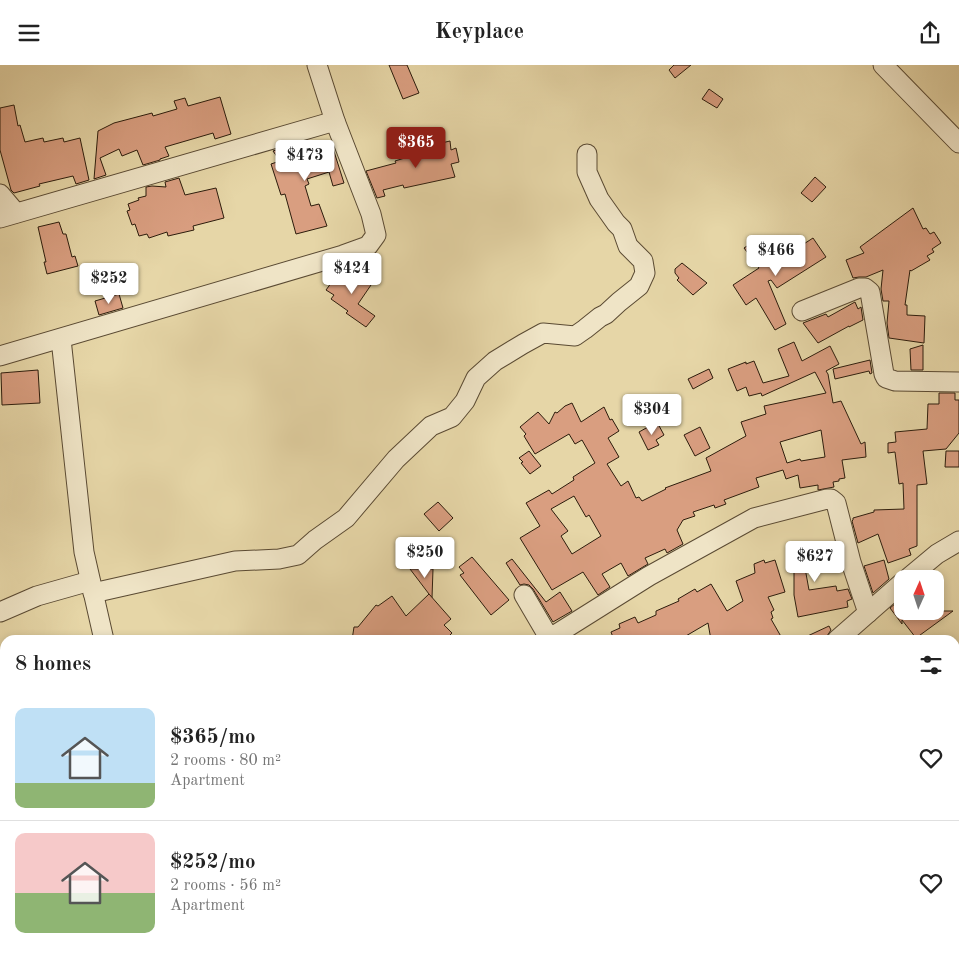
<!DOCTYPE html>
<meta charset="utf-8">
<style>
:root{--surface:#fff;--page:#f2f2f2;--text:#222;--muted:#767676;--line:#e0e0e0;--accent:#8f2418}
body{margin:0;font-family:"Old Standard TT",serif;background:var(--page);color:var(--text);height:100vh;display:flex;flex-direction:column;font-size:19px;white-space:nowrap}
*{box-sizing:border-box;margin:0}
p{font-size:16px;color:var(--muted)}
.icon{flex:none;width:28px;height:28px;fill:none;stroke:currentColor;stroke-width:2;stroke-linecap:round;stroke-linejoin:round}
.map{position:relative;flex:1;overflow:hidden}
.panel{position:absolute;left:0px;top:570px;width:960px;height:321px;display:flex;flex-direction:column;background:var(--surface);border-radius:15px 15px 0 0;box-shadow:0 2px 8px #0003}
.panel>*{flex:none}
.needle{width:32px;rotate:3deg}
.fabs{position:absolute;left:894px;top:505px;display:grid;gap:10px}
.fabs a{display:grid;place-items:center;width:50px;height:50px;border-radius:10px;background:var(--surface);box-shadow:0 2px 8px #0003;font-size:25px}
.price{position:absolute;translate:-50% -42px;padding:0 11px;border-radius:5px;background:#fff;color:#222;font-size:16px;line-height:32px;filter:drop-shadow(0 1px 2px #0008)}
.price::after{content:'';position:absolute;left:50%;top:30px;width:15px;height:11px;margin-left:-8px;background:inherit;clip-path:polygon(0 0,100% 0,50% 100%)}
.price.current{background:var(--accent);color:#fff}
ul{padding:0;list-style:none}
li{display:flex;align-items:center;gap:15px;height:125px;padding:0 15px}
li+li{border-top:1px solid var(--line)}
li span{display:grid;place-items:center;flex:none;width:140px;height:100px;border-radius:10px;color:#555}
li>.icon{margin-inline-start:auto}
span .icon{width:60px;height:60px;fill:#fffc;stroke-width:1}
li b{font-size:21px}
h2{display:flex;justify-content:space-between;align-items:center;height:60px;padding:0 15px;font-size:21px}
header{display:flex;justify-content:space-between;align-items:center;height:65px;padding:0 15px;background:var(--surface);font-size:22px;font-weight:800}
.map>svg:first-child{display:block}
.building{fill:#d99e80;stroke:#2c1c0c;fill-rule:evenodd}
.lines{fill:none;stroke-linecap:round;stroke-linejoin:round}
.minor-casing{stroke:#5a4a33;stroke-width:21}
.minor{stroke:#efe4c6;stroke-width:19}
</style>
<header><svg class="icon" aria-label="menu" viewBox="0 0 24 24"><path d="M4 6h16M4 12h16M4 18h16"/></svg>Keyplace<svg class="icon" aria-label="share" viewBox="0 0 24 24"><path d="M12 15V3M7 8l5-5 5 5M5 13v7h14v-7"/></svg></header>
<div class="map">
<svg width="959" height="891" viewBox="0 0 959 891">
<rect width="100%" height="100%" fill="#e6d6a7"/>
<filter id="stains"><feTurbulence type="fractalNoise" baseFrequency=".004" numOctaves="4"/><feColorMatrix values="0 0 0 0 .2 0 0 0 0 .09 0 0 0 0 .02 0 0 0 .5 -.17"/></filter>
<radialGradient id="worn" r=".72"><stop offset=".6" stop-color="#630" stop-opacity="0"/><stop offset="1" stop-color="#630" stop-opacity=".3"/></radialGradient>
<g class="building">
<polygon points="389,0 407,0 419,28 403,34"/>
<polygon points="674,0 691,0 675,13 669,5"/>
<polygon points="709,24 723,34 717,43 702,34"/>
<polygon points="220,32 231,69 215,74 213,68 165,82 169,91 160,94 160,95 143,100 137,85 122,91 119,84 100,93 106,110 94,114 98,66 114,58 152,48 153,51 177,44 174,36 185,33 188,41"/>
<polygon points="14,40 18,61 20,60 25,77 43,73 44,77 63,73 64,77 80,73 89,115 76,119 73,111 39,119 40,121 14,128 11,125 0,85 0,43"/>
<polygon points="450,76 451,85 456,83 459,97 451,99 455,112 404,123 403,120 383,125 385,131 377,133 366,106 396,98 395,96 424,87 424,82"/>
<polygon points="331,77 344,118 333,121 329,107 307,114 309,119 305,121 311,141 319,139 327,161 296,169 285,129 281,130 271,99 280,96 273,86 285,82 289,89"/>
<polygon points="815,112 826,122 812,137 801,128"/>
<polygon points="179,113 185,130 216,123 224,153 193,161 194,165 168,171 167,167 149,173 147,169 139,171 135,159 132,160 127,146 130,145 128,139 139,135 138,133 146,131 146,122 152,121 166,122 165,117"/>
<polygon points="913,143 923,164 926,163 930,169 934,167 941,178 932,184 934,187 927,191 930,195 911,206 910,205 905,240 907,240 907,250 925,251 924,278 889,273 887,258 889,236 883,236 881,224 883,205 866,212 859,212 853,213 846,195 864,188 860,182"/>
<polygon points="59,157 63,169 66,169 72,192 75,191 78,201 47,209 44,197 46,197 38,162"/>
<polygon points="813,173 826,192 777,223 771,215 768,216 786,259 775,265 756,233 746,240 733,220 759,203 744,183 753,177 770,201"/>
<polygon points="682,198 707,218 693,230 677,215 679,213 675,208 675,204"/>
<polygon points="352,201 368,213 366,217 371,220 358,239 375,251 366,262 346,248 348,246 331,234 334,230 326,225 337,210 343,214"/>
<polygon points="119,229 123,243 99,250 95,236"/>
<polygon points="855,237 858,244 861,242 863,255 849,262 849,261 818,278 803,258 826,249 828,252"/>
<path d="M794 277 802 296 830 281 839 299 826 306 828 309 833 338 841 336 861 379 865 377 866 392 842 395 845 413 839 414V416L833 417 834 422 818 425V420L800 423 798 410 786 414 783 405 756 413 759 422 724 435 726 439 715 443 714 440 693 447 695 451 683 455 677 465 683 479 667 488 665 484 645 493 648 499 628 511 621 498 602 509 610 522 598 530 583 507 552 525 520 473 540 461 526 438 549 425 552 429 574 415 573 412 595 398 582 375 575 379 569 369 535 389 524 371 526 369 520 362 538 347 549 359 555 347 557 348 565 341 572 338 581 357 604 342 610 355 612 354 619 366 608 373 619 392 607 399 621 421 628 416 636 433 639 432 642 436 666 424 665 423 711 406 706 393 746 371 741 357 766 349 764 341 826 328 815 307 762 331 761 328 749 331 746 322 737 326 728 304 746 297V299L754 296 763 318 789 311 778 284ZM821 365 825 392 801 396 800 394 787 398 780 377ZM574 431 586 452 589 450 601 471 572 489 561 471 568 466 551 444Z"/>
<polygon points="923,280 923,305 911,305 910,284"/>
<polygon points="870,295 872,308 870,309 869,306 835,314 833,304"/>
<polygon points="709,304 713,313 693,324 688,314"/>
<polygon points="38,305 40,338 2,340 1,308"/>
<polygon points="939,328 955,328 955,335 959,335 959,368 946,384 923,386 927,419 917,420 917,481 909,484 911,490 888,498 878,469 858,478 852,456 853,455 853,453 874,447 874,445 904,444 903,418 899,419 895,387 888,388 888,378 896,377 895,367 927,364 928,339 939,339"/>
<polygon points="657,357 664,370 656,375 659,380 648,385 639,367"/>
<polygon points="700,362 710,383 695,391 684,370"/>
<polygon points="529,386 541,401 530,409 521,398 523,397 519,393"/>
<polygon points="946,386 959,386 959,402 945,402"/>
<polygon points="438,437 453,453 439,466 424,449"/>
<polygon points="806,477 806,485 828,479 833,496 805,503 809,525 836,521 837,526 848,524 852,534 847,536 848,542 798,552 794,530 794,478"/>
<polygon points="472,492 509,535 491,550 460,510 464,508 459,502"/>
<polygon points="512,494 546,537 560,527 572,546 553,557 533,524 529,520 524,519 520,520 506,498"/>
<polygon points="764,495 765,498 775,495 785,527 768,532 774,545 771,547 773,553 771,554 783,575 711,575 708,558 679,575 614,575 611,567 620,563 619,559 635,552 638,558 656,550 656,546 679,536 678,534 695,524 697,527 711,519 727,546 743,536 736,516 755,508 754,499"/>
<polygon points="884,495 889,514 873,528 864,501"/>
<polygon points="410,504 433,504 432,533"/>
<polygon points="429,529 451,554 444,560 452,568 445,575 352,575 354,562 358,562 376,540 378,541 392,531 406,551"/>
<polygon points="902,533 902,546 953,546 916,573 902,555 902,559 890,543"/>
<polygon points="829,561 831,565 827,571 826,575 799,575"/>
</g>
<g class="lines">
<g class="minor-casing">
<g id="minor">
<polyline points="883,0 959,78"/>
<polyline points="0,129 16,148"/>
<polyline points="0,153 335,56"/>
<polyline points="802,246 859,223 865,223 870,227 884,309 886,313 895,316 959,317"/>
<polyline points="61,274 84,487 104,575"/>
<polyline points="0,291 343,190 368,181 376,170 371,149 335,56 317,0"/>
<polyline points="907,514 937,489 959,476"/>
<polyline points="93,528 235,496 279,494 298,490 315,475 346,453 396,394 431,361 452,352 465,336 476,313 495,296 523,279 543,268 575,271 585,264 600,252 606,249 619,237 639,221 645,208 643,196 628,181 622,164 616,158 599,134 587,107 587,89"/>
<polyline points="524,530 548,571 555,570 649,511 754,453 827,434 831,434 836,438 851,497 868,548"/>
<polyline points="0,547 37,531 90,516"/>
<polyline points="837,575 902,518"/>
<polyline points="178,886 180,891"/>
<polyline points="485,886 495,891"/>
<polyline points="349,891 350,886"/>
<polyline points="560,891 565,886"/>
<polyline points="724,891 731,886"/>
</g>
</g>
<use href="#minor" class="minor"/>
</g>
<rect width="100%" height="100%" filter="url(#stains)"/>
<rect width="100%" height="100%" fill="url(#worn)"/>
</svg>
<div class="fabs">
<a><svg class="needle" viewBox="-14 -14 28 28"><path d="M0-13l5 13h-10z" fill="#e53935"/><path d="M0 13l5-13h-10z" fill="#767676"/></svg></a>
</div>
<b class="price current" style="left:416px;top:104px">$365</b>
<b class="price" style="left:305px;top:117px">$473</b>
<b class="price" style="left:776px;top:212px">$466</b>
<b class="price" style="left:352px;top:230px">$424</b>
<b class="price" style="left:109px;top:240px">$252</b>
<b class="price" style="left:652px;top:371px">$304</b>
<b class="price" style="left:425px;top:514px">$250</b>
<b class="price" style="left:815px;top:518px">$627</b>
<section class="panel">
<h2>8 homes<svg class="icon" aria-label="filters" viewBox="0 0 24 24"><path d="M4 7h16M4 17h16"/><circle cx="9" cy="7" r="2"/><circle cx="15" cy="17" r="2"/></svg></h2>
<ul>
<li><span style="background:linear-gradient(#bfe0f5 75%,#8fb573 0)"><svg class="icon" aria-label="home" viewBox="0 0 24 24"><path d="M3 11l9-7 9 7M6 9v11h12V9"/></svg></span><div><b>$365/mo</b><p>2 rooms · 80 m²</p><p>Apartment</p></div><svg class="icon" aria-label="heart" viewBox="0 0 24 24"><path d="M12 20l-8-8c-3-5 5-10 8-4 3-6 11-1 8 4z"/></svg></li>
<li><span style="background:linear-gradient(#f6c9c9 60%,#8fb573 0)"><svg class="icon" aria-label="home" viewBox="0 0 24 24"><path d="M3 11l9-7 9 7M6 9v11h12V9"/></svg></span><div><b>$252/mo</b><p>2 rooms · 56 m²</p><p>Apartment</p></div><svg class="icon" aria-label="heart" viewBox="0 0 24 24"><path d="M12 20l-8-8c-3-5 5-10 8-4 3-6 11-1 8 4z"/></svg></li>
</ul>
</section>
</div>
